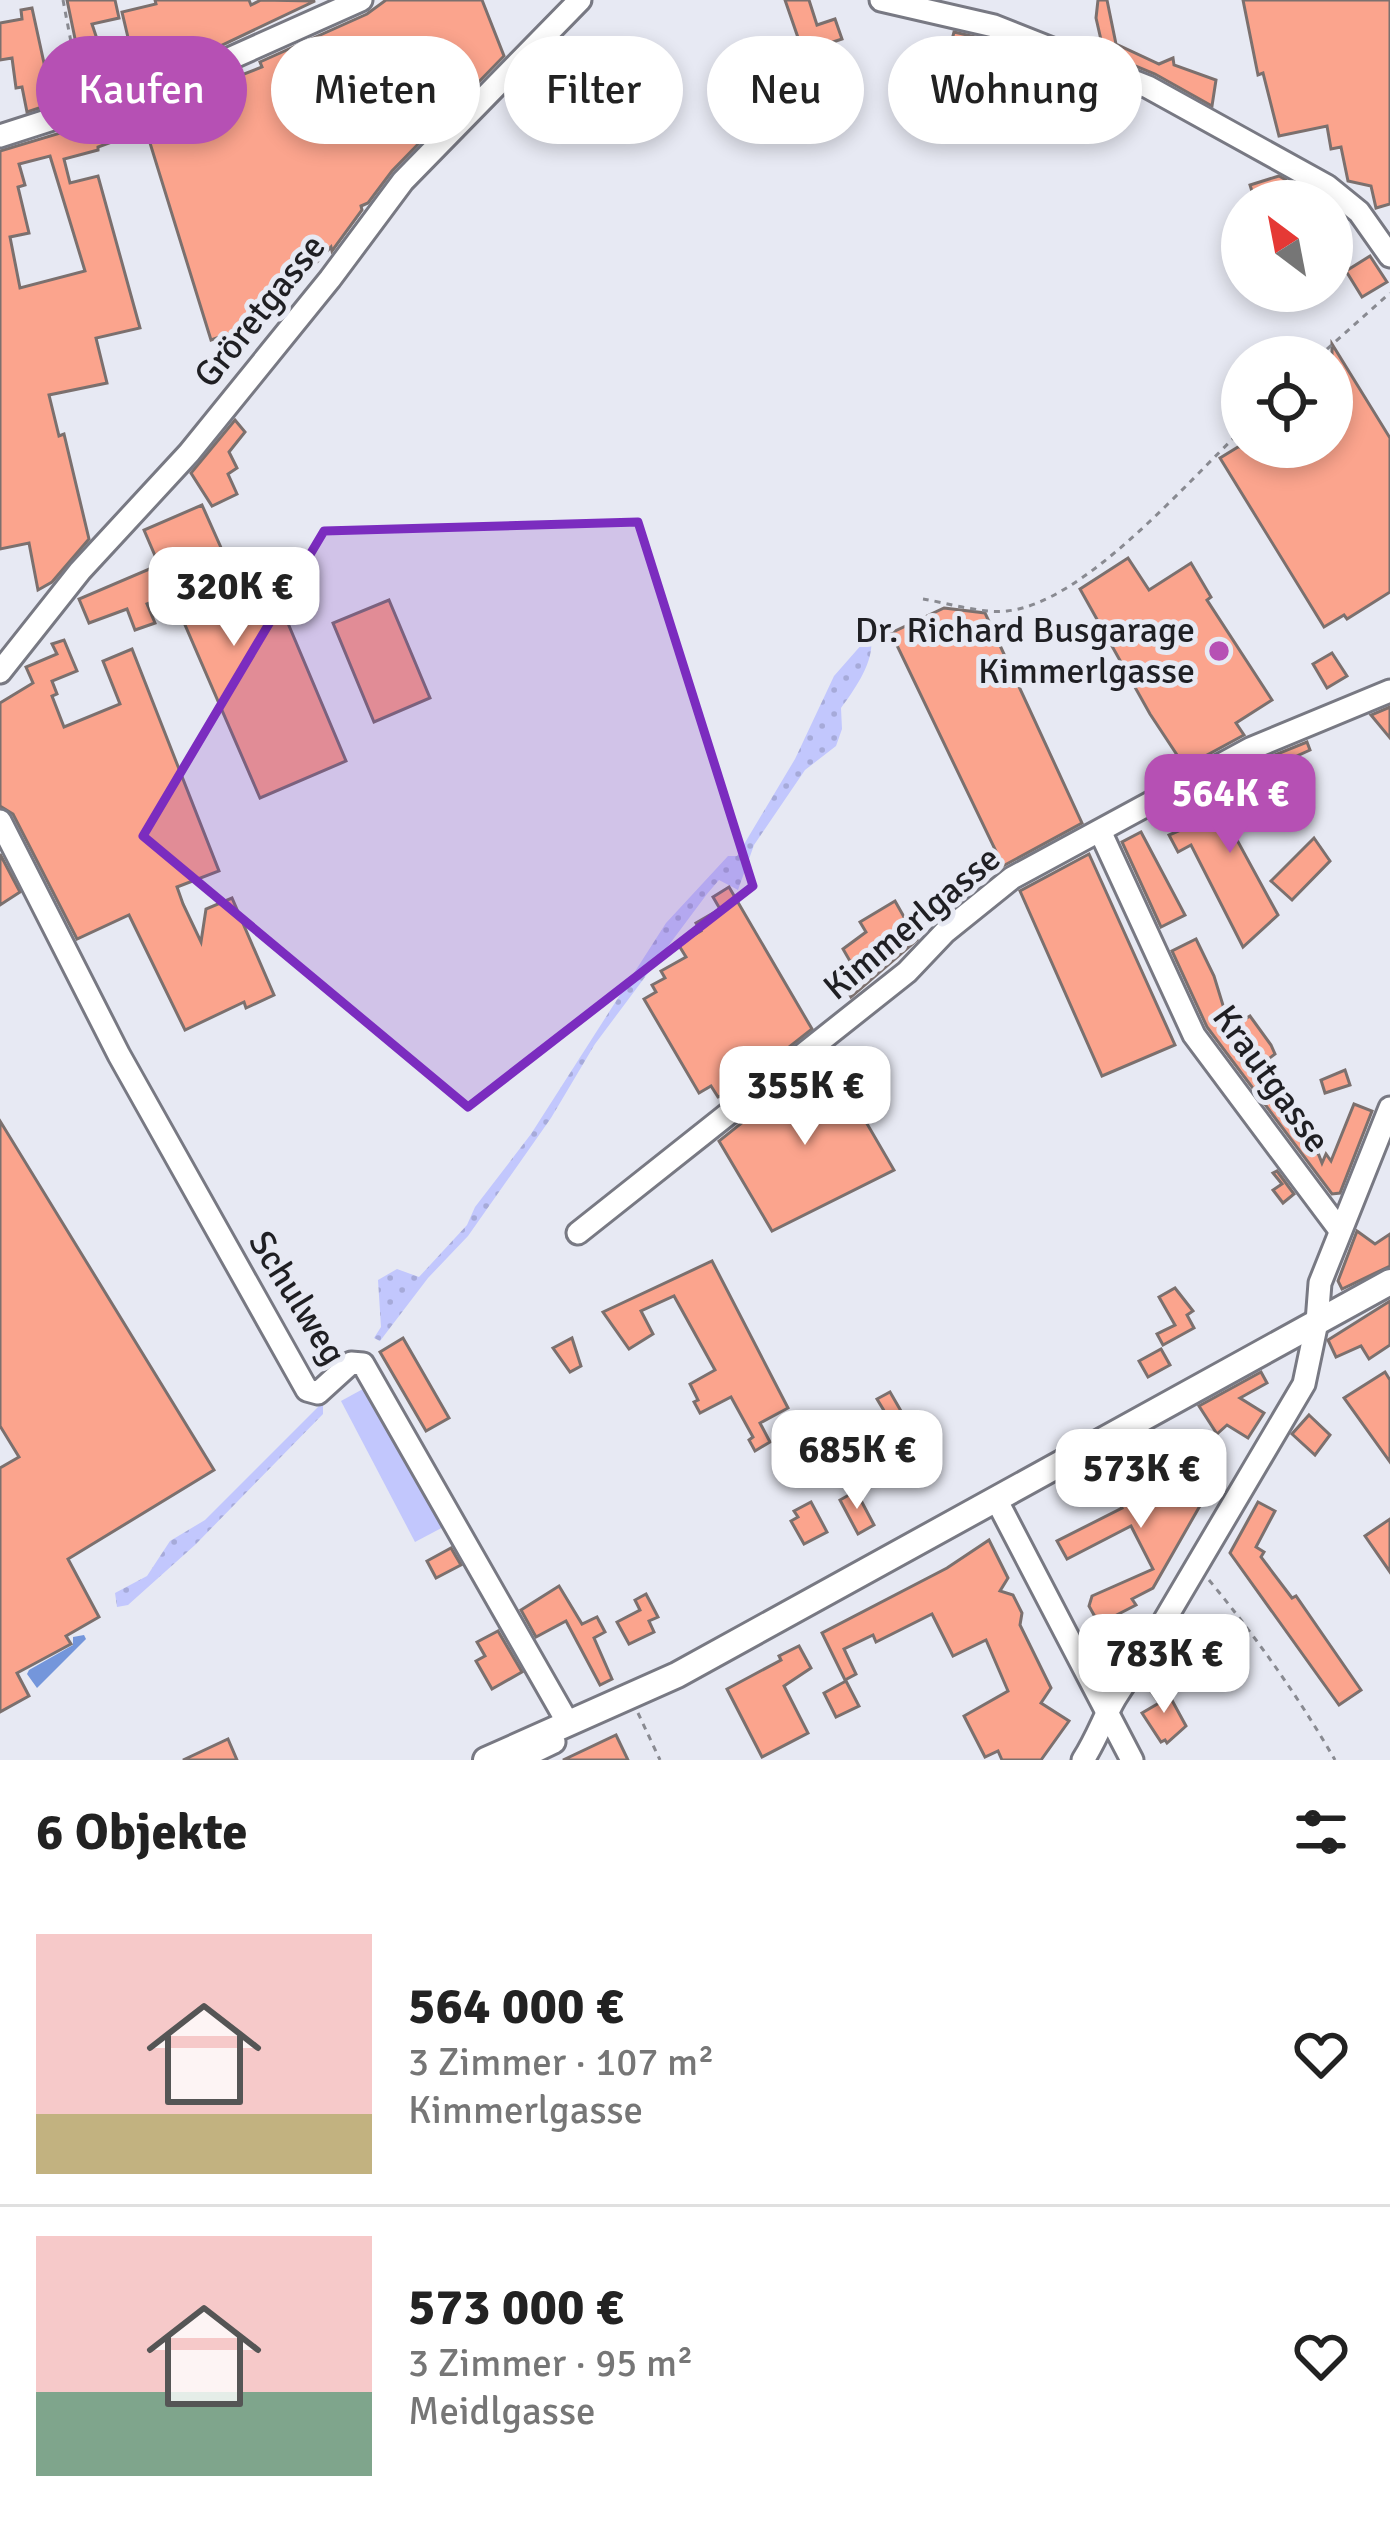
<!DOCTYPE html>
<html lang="de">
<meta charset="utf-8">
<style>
:root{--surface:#fff;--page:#f6f6f6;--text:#222;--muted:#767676;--line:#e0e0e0;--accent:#b650b4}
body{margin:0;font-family:Signika,sans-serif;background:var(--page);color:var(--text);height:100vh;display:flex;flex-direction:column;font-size:45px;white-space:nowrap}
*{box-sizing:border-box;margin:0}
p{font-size:39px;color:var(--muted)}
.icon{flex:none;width:66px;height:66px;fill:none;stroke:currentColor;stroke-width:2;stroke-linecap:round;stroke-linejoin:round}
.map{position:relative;height:1760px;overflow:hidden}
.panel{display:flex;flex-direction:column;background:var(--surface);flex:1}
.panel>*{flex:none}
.guide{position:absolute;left:36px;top:36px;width:1320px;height:108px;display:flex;gap:24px}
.needle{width:78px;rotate:328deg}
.fabs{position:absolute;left:1221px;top:180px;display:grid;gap:24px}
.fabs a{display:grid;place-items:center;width:132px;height:132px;border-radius:50%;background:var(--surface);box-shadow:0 6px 18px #0003;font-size:60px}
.price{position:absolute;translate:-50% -102px;padding:0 27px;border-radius:24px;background:#fff;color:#222;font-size:39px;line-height:78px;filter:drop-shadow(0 3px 6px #0008)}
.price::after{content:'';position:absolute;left:50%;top:72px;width:36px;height:27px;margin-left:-18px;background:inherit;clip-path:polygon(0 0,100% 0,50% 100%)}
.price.active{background:var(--accent);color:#fff}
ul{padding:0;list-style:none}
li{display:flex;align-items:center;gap:36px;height:300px;padding:0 36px}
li+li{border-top:3px solid var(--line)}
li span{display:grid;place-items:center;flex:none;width:336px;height:240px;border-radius:0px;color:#555}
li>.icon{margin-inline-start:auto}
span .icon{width:144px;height:144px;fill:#fffc;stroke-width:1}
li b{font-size:51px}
h2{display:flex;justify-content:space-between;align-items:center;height:144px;padding:0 36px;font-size:51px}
.chip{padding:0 42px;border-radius:54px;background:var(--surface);box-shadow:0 6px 18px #0003;font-size:42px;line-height:108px}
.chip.active{background:var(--accent);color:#fff}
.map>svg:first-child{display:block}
.grass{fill:url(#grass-dots)}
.park{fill:#c2c7fd}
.water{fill:#7496db}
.building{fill:#fba48d;stroke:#7b706e;stroke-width:3;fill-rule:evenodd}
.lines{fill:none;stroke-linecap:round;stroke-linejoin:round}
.minor-casing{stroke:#787983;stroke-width:27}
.major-casing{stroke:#787983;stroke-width:30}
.path{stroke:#898a91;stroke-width:3;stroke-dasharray:6 6;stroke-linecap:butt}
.minor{stroke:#fff;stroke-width:21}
.major{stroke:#fff;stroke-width:24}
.marked{fill:#7b2cbf;fill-opacity:0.2;stroke:#7b2cbf;stroke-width:9;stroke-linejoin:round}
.poi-dot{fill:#b650b4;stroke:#e7e9f3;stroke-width:4.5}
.labels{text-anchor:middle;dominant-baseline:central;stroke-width:10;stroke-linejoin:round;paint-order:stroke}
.street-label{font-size:36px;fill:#1f1f23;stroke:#e7e9f3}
.poi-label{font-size:36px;fill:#1f1f23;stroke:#e7e9f3;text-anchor:end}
</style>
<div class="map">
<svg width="1390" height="1760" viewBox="0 0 1390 1760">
<defs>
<pattern id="grass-dots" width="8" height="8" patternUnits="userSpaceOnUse" patternTransform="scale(3)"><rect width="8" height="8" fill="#c2c7fd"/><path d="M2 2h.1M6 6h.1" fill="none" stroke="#a6aad9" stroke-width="1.8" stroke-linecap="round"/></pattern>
</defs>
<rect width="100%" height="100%" fill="#e7e9f3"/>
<g class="grass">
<path d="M870 635C877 658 855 689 841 708L842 729 836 746 805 770 754 845 738 890 719 880 707 894 595 1044 551 1118 468 1236 428 1278 380 1341 374 1338 381 1327 378 1280 397 1269 419 1277 467 1225 475 1207 531 1134 666 923 728 856H737L795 759 834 676Z"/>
<polygon points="323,1402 323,1414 195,1545 128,1605 117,1607 115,1593 147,1576 170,1541 205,1520"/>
</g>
<polygon class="park" points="372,1384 449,1524 415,1542 341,1401"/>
<polygon class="water" points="84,1635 86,1639 37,1688 27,1674 29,1670 73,1645 73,1637"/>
<g class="building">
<polygon points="67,0 115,0 119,18 92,24 102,54 130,46 122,12 156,4 155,0 249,0 251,5 261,0 315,1 197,57 140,74 138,66 92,80 84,52 78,53"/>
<polygon points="386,0 482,0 504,56 392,171 368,203 361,206 362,210 332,251 331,247 269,313 272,319 211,340 141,114 262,67 260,62 367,14"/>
<polygon points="785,0 809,0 817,25 835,19 842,39 803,52"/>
<polygon points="1098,0 1107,0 1116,44 1159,64 1173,58 1174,65 1216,80 1212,106 1155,74 1104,53 1096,18"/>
<polygon points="1243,0 1390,0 1390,204 1376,208 1371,186 1348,181 1341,147 1331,149 1327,126 1279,136 1263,73 1258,75"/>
<polygon points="32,8 49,86 84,77 88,92 27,112 22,87 16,88 12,58 0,60 0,23 22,19 21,10"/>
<polygon points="954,32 989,40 983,58 950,47"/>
<polygon points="582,61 593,89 553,102 551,98 530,106 524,104 517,85 520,83"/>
<path d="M110 118 117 140 98 147V150L64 159 70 183 98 176 140 328 96 338 107 383 49 395 59 436 64 434 89 539 52 582 38 590 29 543 0 549V151ZM50 156 85 271 20 288 10 237 29 233 18 187 25 185 19 164Z"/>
<polygon points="1279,176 1286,180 1292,201 1255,201 1250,185"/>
<polygon points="1370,256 1387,282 1362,297 1346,271"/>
<polygon points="1332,344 1390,438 1390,592 1347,619 1344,615 1324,627 1220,458 1238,447 1332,447"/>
<polygon points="235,420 245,432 229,452 237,468 228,474 237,494 212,506 191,473"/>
<polygon points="202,505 231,570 260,557 346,761 260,798 172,595 147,604 155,623 135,630 127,609 89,623 79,599 159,565 144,530"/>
<polygon points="1128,558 1149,590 1191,563 1211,597 1207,600 1272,700 1236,723 1244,735 1185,767 1150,714 1080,589"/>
<polygon points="389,600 430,698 374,722 333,623"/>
<polygon points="944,608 985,613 1082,823 1003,866 891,633"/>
<polygon points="64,640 77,671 52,681 57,694 52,696 64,727 120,704 103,661 132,649 219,871 177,887 183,904 201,942 206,909 232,898 274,995 246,1008 244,1002 185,1030 129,915 77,939 13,814 0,806 0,703 33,683 26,667 57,654 52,644"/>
<polygon points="1332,653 1347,676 1327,688 1313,664"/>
<polygon points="1390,707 1390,738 1371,715"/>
<polygon points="1307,742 1310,750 1268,769 1262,760"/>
<polygon points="1268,769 1281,789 1225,818 1278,915 1243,947 1191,845 1178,852 1169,835 1183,829 1176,817 1213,797 1215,801"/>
<polygon points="1141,832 1185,915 1161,927 1122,842"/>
<polygon points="1314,838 1330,861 1292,900 1271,881"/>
<polygon points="0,854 20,892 0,905"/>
<polygon points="1089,854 1175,1045 1102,1076 1020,891"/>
<polygon points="729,887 812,1029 732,1092 718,1097 711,1086 699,1093 644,999 656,992 652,985 665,978 661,971 686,957 678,944 701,931 696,923 720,909 713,897"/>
<polygon points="895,901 917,940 851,997 840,977 854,968 843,949 866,932 860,922"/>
<polygon points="1196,939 1214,976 1230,1028 1250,1016 1271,1045 1275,1054 1255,1069 1270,1088 1275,1084 1297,1114 1301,1110 1312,1123 1311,1135 1322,1163 1326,1154 1331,1161 1354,1104 1372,1111 1340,1193 1332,1194 1207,1027 1172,951"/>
<polygon points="827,1055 894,1170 772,1231 719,1141"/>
<polygon points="1345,1070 1350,1085 1325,1093 1321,1080"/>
<polygon points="0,1121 214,1470 68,1559 99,1617 66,1636 71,1644 17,1673 29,1696 0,1712 0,1468 19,1457 0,1426"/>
<polygon points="1277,1171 1294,1194 1283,1203 1273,1190 1282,1184 1273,1173"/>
<polygon points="1357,1231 1375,1244 1390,1234 1390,1266 1342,1289 1338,1281"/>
<polygon points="712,1261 788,1408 760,1423 770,1442 755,1451 749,1440 753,1437 731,1397 700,1413 694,1402 698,1400 690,1384 715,1370 674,1296 641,1311 653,1334 629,1349 603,1312"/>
<polygon points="1175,1288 1193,1311 1187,1315 1194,1328 1163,1345 1157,1334 1175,1325 1159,1297"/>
<polygon points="1390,1301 1390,1345 1369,1359 1361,1346 1336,1357 1328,1340"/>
<polygon points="403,1338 449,1418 426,1431 380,1352"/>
<polygon points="572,1338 581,1366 570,1372 553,1348"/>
<polygon points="1161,1349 1170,1365 1148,1377 1139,1361"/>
<polygon points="1261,1372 1267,1383 1240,1398 1264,1413 1248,1438 1227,1425 1217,1434 1199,1406"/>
<polygon points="1385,1372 1390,1380 1390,1462 1344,1398"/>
<polygon points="890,1392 905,1418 886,1429 903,1466 893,1472 866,1425 886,1414 877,1399"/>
<polygon points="1309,1415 1330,1435 1315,1455 1292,1434"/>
<polygon points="842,1429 850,1444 821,1460 813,1445"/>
<polygon points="1143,1462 1160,1493 1166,1482 1178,1489 1188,1469 1213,1483 1153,1588 1132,1599 1136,1605 1099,1624 1089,1606 1092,1596 1153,1569 1131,1526 1067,1559 1057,1541 1122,1508 1109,1481"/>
<polygon points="856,1491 874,1525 858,1534 840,1500"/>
<polygon points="811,1502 827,1532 804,1544 791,1521 798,1517 794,1511"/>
<polygon points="1258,1502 1275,1511 1256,1547 1264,1552 1261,1557 1292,1598 1296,1596 1361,1690 1339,1705 1230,1553"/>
<polygon points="1390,1519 1390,1572 1365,1536"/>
<polygon points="989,1540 1008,1578 1000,1591 1013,1595 1022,1613 1020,1625 1051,1688 1041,1703 1069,1721 1041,1760 1002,1760 998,1751 985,1757 964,1716 1008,1691 986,1640 953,1656 932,1614 876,1642 873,1635 844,1649 856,1674 845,1680 822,1633 947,1568"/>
<polygon points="451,1548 461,1565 436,1578 427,1561"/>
<polygon points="559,1586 582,1624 597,1617 605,1632 594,1638 612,1679 600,1685 566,1621 536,1637 521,1610"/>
<polygon points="646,1594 658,1617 649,1621 654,1632 629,1644 617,1622 640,1610 635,1600"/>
<polygon points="498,1631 522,1672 492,1689 476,1661 485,1656 477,1642"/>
<polygon points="799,1646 811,1668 784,1686 808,1733 762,1757 727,1689 781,1660 779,1656"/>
<polygon points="846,1681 859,1706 836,1717 824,1693"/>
<polygon points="1162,1682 1186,1726 1167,1743 1165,1740 1161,1742 1142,1713 1159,1703 1150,1690"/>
<polygon points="616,1735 628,1760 563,1760"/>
<polygon points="228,1739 237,1760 183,1760"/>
</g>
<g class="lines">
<g class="minor-casing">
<g id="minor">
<polyline points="881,0 994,26 1148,87 1327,186 1359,212 1390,256"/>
<polyline points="0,136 202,71 361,0"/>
<polyline points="0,672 80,571 189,453 330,279 403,181 580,0"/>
<polyline points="0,821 119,1055 307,1390 318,1393 351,1363 363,1364 568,1723"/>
<polyline points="1100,831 1194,1035 1339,1229"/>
<polyline points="578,1233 907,972 945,932 1012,878 1250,749 1390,691"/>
<polyline points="997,1501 1132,1760"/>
<polyline points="517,1760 554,1742"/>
<path d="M1083 1760C1104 1727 1107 1702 1134 1672L1304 1384 1317 1322 1320 1283 1390 1108"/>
</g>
</g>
<g class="major-casing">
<polyline id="major" points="486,1760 677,1675 1390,1282"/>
</g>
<g class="path">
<polyline points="63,0 71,42 85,78"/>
<polyline points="1318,357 1390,293"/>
<path d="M923 599C948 603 982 614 1007 611 1084 603 1186 483 1242 430"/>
<polyline points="1114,1475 1148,1456 1148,1436"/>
<path d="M1209 1580C1256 1637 1298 1696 1335 1760"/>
<polyline points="638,1713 660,1760"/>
</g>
<use href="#minor" class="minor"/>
<use href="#major" class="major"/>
</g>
<path class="marked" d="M638 522 753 886 468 1107 143 836 324 531Z"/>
<circle class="poi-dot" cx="1219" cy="651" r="12"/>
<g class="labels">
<g class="street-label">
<text transform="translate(260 311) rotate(-51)">Gröretgasse</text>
<text transform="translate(912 923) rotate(-40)">Kimmerlgasse</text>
<text transform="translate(1271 1079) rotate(54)">Krautgasse</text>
<text transform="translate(297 1298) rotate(58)">Schulweg</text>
</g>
<g class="poi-label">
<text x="1195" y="630">Dr. Richard Busgarage<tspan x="1195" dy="41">Kimmerlgasse</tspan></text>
</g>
</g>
</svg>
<div class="fabs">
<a><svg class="needle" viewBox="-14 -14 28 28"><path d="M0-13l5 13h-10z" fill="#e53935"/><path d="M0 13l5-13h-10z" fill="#767676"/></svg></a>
<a><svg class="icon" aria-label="locate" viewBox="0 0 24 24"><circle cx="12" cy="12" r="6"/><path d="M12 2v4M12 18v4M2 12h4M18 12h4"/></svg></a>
</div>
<b class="price" style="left:234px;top:649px">320K €</b>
<b class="price active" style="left:1230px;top:856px">564K €</b>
<b class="price" style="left:805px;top:1148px">355K €</b>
<b class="price" style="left:857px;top:1512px">685K €</b>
<b class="price" style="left:1141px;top:1531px">573K €</b>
<b class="price" style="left:1164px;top:1716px">783K €</b>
<div class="guide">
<a class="chip active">Kaufen</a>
<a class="chip">Mieten</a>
<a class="chip">Filter</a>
<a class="chip">Neu</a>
<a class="chip">Wohnung</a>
</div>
</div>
<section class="panel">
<h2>6 Objekte<svg class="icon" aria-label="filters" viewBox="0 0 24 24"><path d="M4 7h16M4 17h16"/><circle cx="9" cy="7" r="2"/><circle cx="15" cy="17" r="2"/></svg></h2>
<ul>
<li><span style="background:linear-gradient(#f6c9c9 75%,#c2b280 0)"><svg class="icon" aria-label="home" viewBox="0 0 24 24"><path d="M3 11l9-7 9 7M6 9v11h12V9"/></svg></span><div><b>564 000 €</b><p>3 Zimmer · 107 m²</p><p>Kimmerlgasse</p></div><svg class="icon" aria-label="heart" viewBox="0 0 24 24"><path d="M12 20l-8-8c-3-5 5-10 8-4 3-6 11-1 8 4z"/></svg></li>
<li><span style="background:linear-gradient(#f6c9c9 65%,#7fa58c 0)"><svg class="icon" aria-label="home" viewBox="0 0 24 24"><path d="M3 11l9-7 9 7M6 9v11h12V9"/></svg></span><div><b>573 000 €</b><p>3 Zimmer · 95 m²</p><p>Meidlgasse</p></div><svg class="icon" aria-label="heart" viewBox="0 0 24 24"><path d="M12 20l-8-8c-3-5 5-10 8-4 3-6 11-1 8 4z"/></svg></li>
</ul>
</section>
